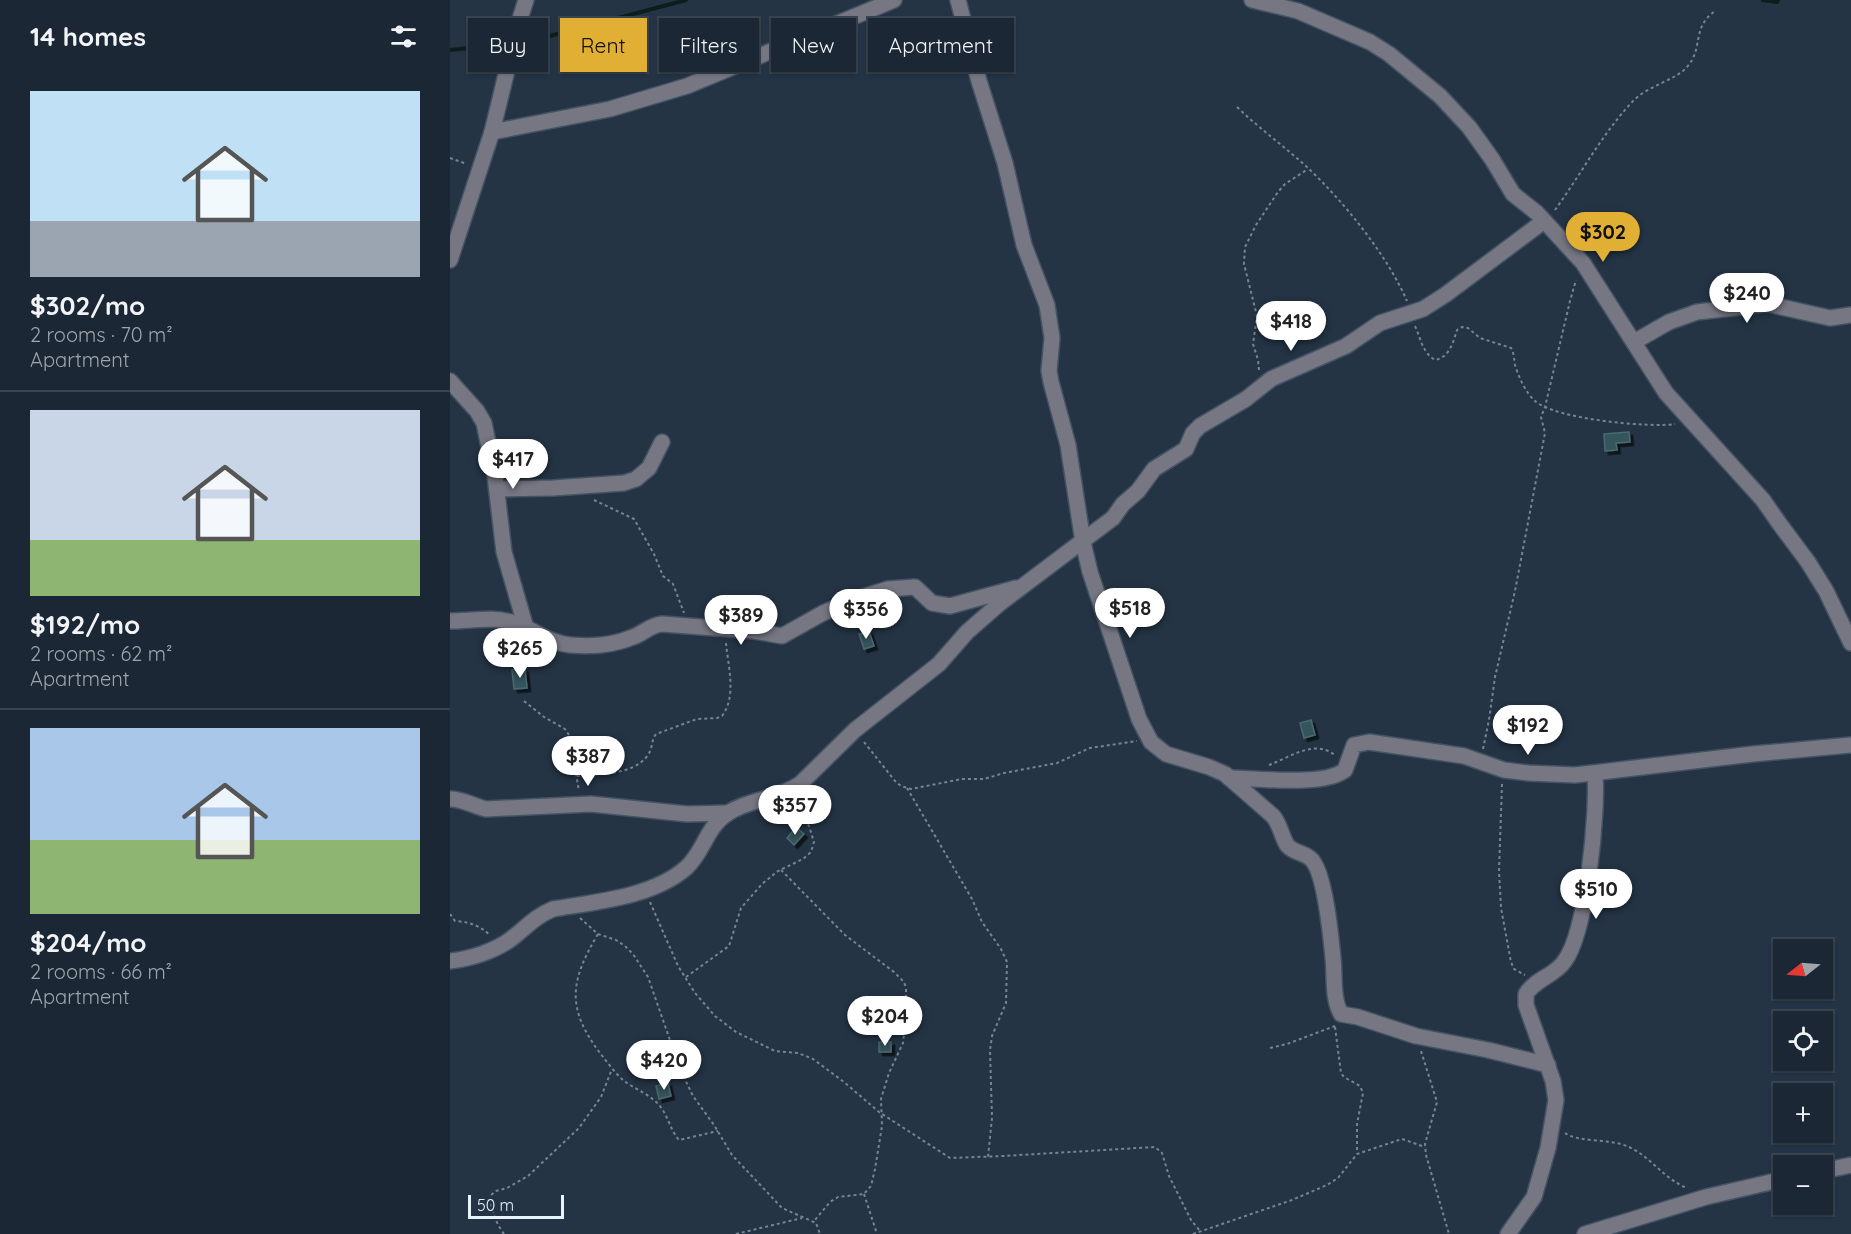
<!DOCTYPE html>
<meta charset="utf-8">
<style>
:root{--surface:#1b2734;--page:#283340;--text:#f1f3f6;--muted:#a0a5ac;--line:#39444f;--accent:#e1af34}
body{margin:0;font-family:Quicksand,sans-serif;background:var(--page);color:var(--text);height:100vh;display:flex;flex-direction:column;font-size:22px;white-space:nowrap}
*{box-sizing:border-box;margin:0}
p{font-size:20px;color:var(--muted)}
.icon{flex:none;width:33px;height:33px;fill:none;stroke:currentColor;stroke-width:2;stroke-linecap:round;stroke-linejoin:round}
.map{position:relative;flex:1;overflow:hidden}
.side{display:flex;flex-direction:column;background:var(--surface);width:450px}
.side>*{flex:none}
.top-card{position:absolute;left:18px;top:18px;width:570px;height:54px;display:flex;gap:12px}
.needle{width:39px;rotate:253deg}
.fabs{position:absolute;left:1323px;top:939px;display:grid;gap:12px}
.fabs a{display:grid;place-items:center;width:60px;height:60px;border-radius:0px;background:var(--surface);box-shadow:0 2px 4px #0004,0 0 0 2px var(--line);font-size:30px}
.scale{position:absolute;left:18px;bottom:15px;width:96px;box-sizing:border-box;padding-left:6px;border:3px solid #e8f3fe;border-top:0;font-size:16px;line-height:21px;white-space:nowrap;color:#e8f3fe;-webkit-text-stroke:4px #243445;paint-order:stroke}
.price{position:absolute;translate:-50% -51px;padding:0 14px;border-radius:21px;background:#fff;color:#222;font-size:20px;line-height:39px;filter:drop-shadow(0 2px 3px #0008)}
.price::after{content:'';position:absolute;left:50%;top:36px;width:18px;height:14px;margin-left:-9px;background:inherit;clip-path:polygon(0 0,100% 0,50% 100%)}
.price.selected{background:var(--accent);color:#111}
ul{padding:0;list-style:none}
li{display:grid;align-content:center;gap:12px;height:318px;padding:0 30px}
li+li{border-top:2px solid var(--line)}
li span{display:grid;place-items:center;height:186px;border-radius:0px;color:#555}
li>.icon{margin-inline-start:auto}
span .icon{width:108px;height:108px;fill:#fffc;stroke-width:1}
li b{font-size:26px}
h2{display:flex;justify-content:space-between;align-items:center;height:72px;padding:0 30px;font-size:26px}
.chip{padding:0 21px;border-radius:0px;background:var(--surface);box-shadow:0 2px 4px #0004,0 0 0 2px var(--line);font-size:21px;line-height:54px}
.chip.selected{background:var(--accent);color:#111}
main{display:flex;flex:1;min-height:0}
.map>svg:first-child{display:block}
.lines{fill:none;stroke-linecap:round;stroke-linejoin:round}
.stream{stroke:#0e1d1a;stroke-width:4}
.building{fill:#36545c;stroke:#4b6971;stroke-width:1.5;filter:url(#shadow)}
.minor-casing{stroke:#435363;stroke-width:18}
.path{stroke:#778593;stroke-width:2;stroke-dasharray:3 3;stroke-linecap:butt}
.minor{stroke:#767783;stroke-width:15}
</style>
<main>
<section class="side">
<h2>14 homes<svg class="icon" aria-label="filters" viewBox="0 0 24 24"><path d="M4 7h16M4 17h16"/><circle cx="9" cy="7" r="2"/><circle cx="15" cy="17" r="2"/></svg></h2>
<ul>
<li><span style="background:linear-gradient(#bfe0f5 70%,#9aa5b1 0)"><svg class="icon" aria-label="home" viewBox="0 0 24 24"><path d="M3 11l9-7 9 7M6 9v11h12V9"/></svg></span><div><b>$302/mo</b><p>2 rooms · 70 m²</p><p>Apartment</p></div></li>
<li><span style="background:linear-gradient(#c9d6e8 70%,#8fb573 0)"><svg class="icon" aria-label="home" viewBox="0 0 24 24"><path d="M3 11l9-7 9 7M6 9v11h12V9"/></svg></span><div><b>$192/mo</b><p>2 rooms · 62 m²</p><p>Apartment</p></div></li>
<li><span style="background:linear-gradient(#a9c7e8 60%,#8fb573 0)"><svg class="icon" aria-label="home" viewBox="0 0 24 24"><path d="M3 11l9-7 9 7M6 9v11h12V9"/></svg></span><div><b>$204/mo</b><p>2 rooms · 66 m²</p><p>Apartment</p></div></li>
</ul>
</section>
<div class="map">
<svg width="1401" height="1234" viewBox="0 0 1401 1234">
<defs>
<filter id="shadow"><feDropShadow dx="3.5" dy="3.5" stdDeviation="0" flood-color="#0009"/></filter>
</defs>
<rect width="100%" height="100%" fill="#243445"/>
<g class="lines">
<g class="stream">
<polyline points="1313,0 1327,2 1328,0"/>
<polyline points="68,43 81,41 236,0"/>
<polyline points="0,50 58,44"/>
</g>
</g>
<g class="building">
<polygon points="1179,432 1180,442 1166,443 1167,450 1155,451 1154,434"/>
<polygon points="419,631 424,646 414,649 409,634"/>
<polygon points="75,669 77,688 64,689 62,670"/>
<polygon points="861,720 865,735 854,738 850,723"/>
<polygon points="346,827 354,834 344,845 337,838"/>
<rect x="429" y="1042" width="12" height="10"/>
<polygon points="218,1083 221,1096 209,1099 206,1086"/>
</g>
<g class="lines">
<g class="minor-casing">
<g id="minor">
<path d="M508 0 529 81 555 163 574 245 597 305 602 338 599 371 601 382 618 445 633 542 640 572 689 719 701 742 716 754 759 767 775 774 823 816C830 824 831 835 837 845 843 853 854 852 861 859 875 872 881 938 883 958 885 976 882 998 891 1014L908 1017 966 1036 1038 1050 1098 1065"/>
<polyline points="802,0 848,11 920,42 939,54 990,96 1019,127 1042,159 1063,194 1087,213 1133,263 1216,393 1313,500 1329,523 1358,562 1376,591 1401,643"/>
<polyline points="42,132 160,109 237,86 444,0"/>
<polyline points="0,260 42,132 68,25 76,0"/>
<polyline points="1184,342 1219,322 1247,312 1318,304 1380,318 1401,315"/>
<polyline points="0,381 27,411 34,423 45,476 54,552 76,628"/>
<polyline points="47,489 103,488 174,483 186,479 199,468 212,442"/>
<path d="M0 621C20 621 45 616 64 623 83 629 99 643 120 645 141 647 164 645 183 637 194 633 200 625 212 624L304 631 332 636 373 613 406 599 438 589 465 587 482 603 500 606 566 588"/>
<path d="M779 778C807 778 874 787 895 770L904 745 919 742 1014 756 1054 770 1078 773 1125 775 1303 754 1401 745"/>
<path d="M0 799C13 799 23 806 36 809L141 804 237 814 278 813"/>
<path d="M0 961C20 959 45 951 61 939 77 927 84 917 103 909 145 902 204 897 237 867 254 851 257 826 278 813 299 799 328 799 350 784L405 730 489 664 517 632 549 604 663 518 673 504 688 491 704 469 736 449 743 433 750 426 796 399 821 379 896 346 930 323 973 309 995 295 1094 221"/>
<polyline points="1372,1171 1401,1165"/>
<path d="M1058 1234 1084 1197 1098 1148 1106 1100 1103 1081 1076 1005V994C1085 979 1104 976 1114 962 1137 932 1148 812 1145 773"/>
<polyline points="1135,1234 1256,1197 1334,1179"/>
</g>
</g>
<g class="path">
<path d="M787 107C810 129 835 147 858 168 894 202 937 255 957 301"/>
<polyline points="0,158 17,164"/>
<path d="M1105 210C1131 174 1152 134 1183 101 1199 85 1226 80 1237 67 1254 48 1241 28 1265 11"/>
<path d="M965 326C971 339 972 352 985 360 1000 357 1003 342 1007 330L1012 327 1018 328 1030 338 1061 348C1064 353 1064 359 1065 365 1069 378 1076 393 1085 401 1105 419 1199 428 1225 424"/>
<polyline points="809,370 808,360 803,344 807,316 794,264 795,247 806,225 828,192 835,184 858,169"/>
<polyline points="144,500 184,519 204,554 213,576 223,584 234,613"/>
<polyline points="74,701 94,717 115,729 119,735 129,791"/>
<polyline points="414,742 445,781 451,786 461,789 512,779 534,779 554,773 607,763 640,748 687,741"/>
<polyline points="1033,749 1039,720 1045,677 1065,591 1095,433 1091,417 1095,407 1120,301 1126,280"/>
<path d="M819 765C841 757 865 738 886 756"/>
<path d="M127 776C150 773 183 776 198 755 203 748 201 740 206 734L247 719 267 718 272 716C287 696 278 666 276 643"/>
<polyline points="1052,784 1049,871 1051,908 1061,962 1064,969 1075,975"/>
<polyline points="457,788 522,899 532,922 551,949 557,962 556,1003 542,1036 540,1050 542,1118 538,1157"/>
<polyline points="331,870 395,935 444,972 454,982 456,988 456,995 450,1020 454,1034 453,1043 439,1073 431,1099 432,1126 425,1169 421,1186 414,1194 388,1197 380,1202 364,1221"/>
<polyline points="200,902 228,966 245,993 265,1016 286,1032 325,1051 348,1053 363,1059 394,1082 429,1112 500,1158 553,1156 705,1147 712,1153 719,1176 741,1220 750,1231"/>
<path d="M0 914 5 921C19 922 29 925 40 935"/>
<polyline points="130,918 148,934 166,940 175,946 183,954 198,977 230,1069 243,1096 264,1125 282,1155 332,1208 366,1223 370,1234"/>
<path d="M148 934C120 981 116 1008 150 1053 157 1062 165 1073 174 1081 184 1088 196 1093 205 1101 218 1112 219 1129 229 1140L268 1131"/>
<polyline points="236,977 279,946 291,908 312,884 328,871 353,859 361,852 364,842 359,826 352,816 339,806"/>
<polyline points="885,1027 891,1073 894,1077 910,1086 913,1093 907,1124 907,1153"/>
<polyline points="820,1048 837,1044 885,1026"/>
<polyline points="971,1051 987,1102 975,1144 976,1155 999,1234"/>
<path d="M1115 1133C1129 1143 1160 1138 1179 1147 1201 1157 1214 1179 1237 1188"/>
<polyline points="414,1194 427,1234"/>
<path d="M54 1234C46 1223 40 1209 41 1195L46 1191 57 1188 78 1176 129 1128 151 1097 162 1069"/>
<polyline points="286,1234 352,1218"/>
<polyline points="743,1234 842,1200 877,1185 888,1178 907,1154 952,1139 975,1147"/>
</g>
<use href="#minor" class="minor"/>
</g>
</svg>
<div class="fabs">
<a><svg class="needle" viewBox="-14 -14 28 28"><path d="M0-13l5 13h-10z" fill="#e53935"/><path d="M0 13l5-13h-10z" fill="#a0a5ac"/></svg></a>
<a><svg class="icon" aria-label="locate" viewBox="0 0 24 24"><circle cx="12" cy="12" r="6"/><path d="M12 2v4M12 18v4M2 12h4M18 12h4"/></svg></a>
<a>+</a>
<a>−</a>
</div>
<div class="scale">50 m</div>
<b class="price selected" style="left:1153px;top:263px">$302</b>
<b class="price" style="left:1297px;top:324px">$240</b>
<b class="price" style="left:841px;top:352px">$418</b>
<b class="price" style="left:63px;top:490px">$417</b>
<b class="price" style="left:680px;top:639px">$518</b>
<b class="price" style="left:416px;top:640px">$356</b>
<b class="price" style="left:291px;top:646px">$389</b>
<b class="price" style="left:70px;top:679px">$265</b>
<b class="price" style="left:1078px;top:756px">$192</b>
<b class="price" style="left:138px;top:787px">$387</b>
<b class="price" style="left:345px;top:836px">$357</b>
<b class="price" style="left:1146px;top:920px">$510</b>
<b class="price" style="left:435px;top:1047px">$204</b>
<b class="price" style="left:214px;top:1091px">$420</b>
<div class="top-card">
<a class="chip">Buy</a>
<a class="chip selected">Rent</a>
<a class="chip">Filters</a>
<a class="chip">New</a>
<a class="chip">Apartment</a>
</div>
</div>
</main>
